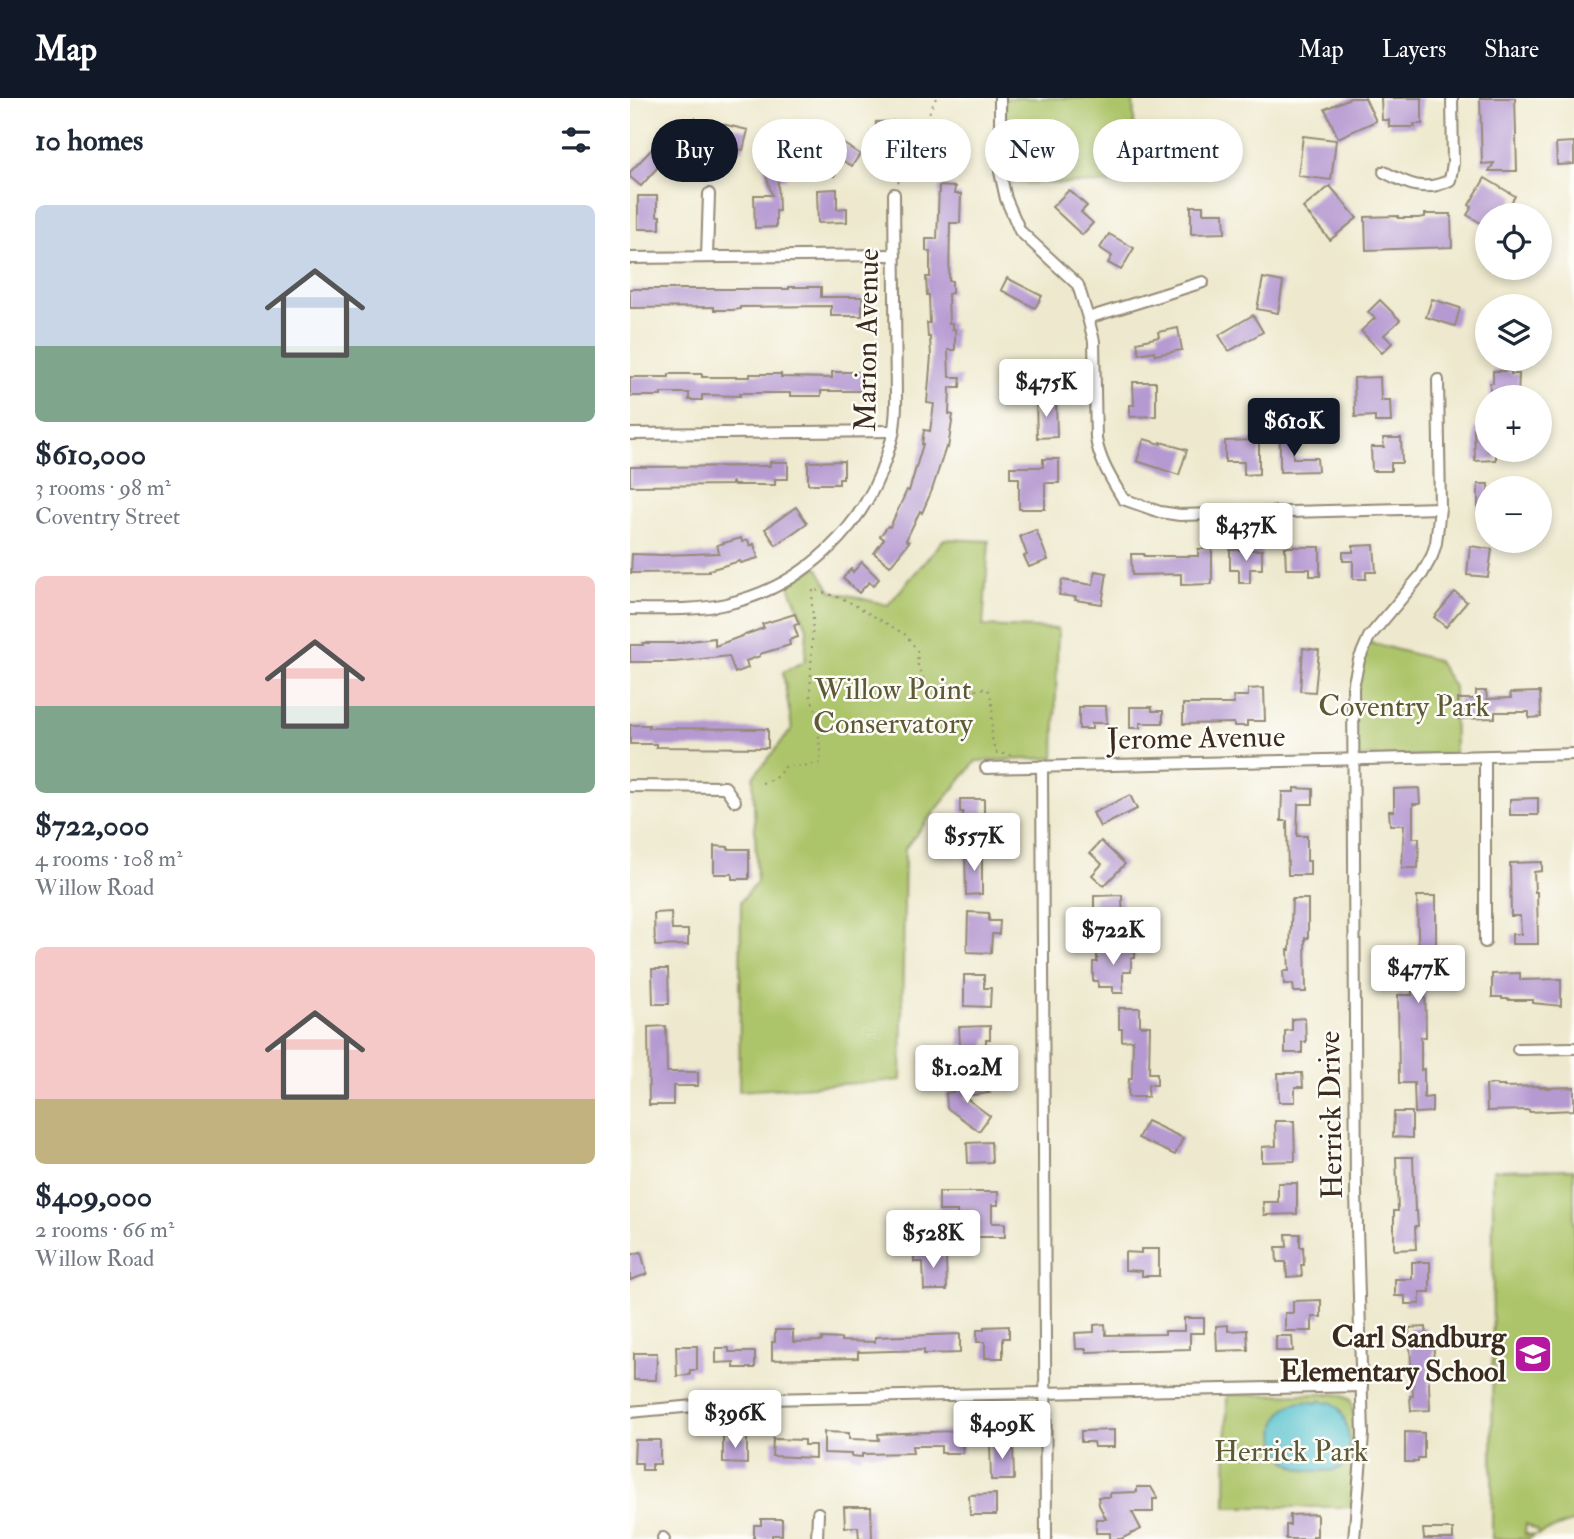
<!DOCTYPE html>
<meta charset="utf-8">
<style>
:root{--surface:#fff;--page:#f2f2f3;--text:#1f2937;--muted:#747a83;--accent:#111827}
body{margin:0;font-family:"IM FELL Double Pica",serif;background:var(--page);color:var(--text);height:100vh;display:flex;flex-direction:column;font-size:26px;white-space:nowrap}
*{box-sizing:border-box;margin:0}
p{font-size:23px;color:var(--muted)}
.icon{flex:none;width:38px;height:38px;fill:none;stroke:currentColor;stroke-width:2;stroke-linecap:round;stroke-linejoin:round}
.map{position:relative;flex:1;overflow:hidden}
.panel{display:flex;flex-direction:column;background:var(--surface);width:630px}
.panel>*{flex:none}
.banner{position:absolute;left:21px;top:21px;width:665px;height:63px;display:flex;gap:14px}
.fabs{position:absolute;left:845px;top:105px;display:grid;gap:14px}
.fabs a{display:grid;place-items:center;width:77px;height:77px;border-radius:50%;background:var(--surface);box-shadow:0 4px 10px #0003;font-size:35px}
.price{position:absolute;translate:-50% -60px;padding:0 16px;border-radius:7px;background:#fff;color:#222;font-size:23px;line-height:46px;filter:drop-shadow(0 2px 4px #0008)}
.price::after{content:'';position:absolute;left:50%;top:42px;width:21px;height:16px;margin-left:-10px;background:inherit;clip-path:polygon(0 0,100% 0,50% 100%)}
.price.selected{background:var(--accent);color:#fff}
ul{padding:0;list-style:none}
li{display:grid;align-content:center;gap:14px;height:371px;padding:0 35px}
li span{display:grid;place-items:center;height:217px;border-radius:10px;color:#555}
li>.icon{margin-inline-start:auto}
span .icon{width:126px;height:126px;fill:#fffc;stroke-width:1}
li b{font-size:30px}
h2{display:flex;justify-content:space-between;align-items:center;height:84px;padding:0 35px;font-size:30px}
.chip{padding:0 24px;border-radius:32px;background:var(--surface);box-shadow:0 4px 10px #0003;font-size:24px;line-height:63px}
.chip.selected{background:var(--accent);color:#fff}
header{display:flex;align-items:center;gap:42px;box-sizing:border-box;height:98px;padding:0 35px;background:var(--accent);color:#fff}
header strong{font-size:33px}
nav{display:flex;gap:38px;margin-inline-start:auto;font-size:24px}
main{display:flex;flex:1;min-height:0}
.map>svg:first-child{display:block}
.green{fill:#adc56a;stroke:#747844;stroke-width:2}
.water{fill:#54c1cd;stroke:#487676;stroke-width:2}
.building{fill:#b599d1}
.lines{fill:none;stroke-linecap:round;stroke-linejoin:round}
.minor-casing{stroke:#948a76;stroke-width:14}
.path{stroke:#948a76;stroke-width:2;stroke-dasharray:2 5;stroke-linecap:butt}
.minor{stroke:#fff;stroke-width:10}
.labels{text-anchor:middle;dominant-baseline:central;stroke-width:5;stroke-linejoin:round;paint-order:stroke}
.street-label{font-size:30px;fill:#3b2a1e;stroke:#fdfcf7}
.park-label{font-size:30px;fill:#5d5835;stroke:#fdfcf7}
.poi-label{font-size:30px;font-weight:bold;fill:#3b2a1e;stroke:#fdfcf7;text-anchor:end}
</style>
<header>
<strong>Map</strong>
<nav><a>Map</a><a>Layers</a><a>Share</a></nav>
</header>
<main>
<section class="panel">
<h2>10 homes<svg class="icon" aria-label="filters" viewBox="0 0 24 24"><path d="M4 7h16M4 17h16"/><circle cx="9" cy="7" r="2"/><circle cx="15" cy="17" r="2"/></svg></h2>
<ul>
<li><span style="background:linear-gradient(#c9d6e8 65%,#7fa58c 0)"><svg class="icon" aria-label="home" viewBox="0 0 24 24"><path d="M3 11l9-7 9 7M6 9v11h12V9"/></svg></span><div><b>$610,000</b><p>3 rooms · 98 m²</p><p>Coventry Street</p></div></li>
<li><span style="background:linear-gradient(#f6c9c9 60%,#7fa58c 0)"><svg class="icon" aria-label="home" viewBox="0 0 24 24"><path d="M3 11l9-7 9 7M6 9v11h12V9"/></svg></span><div><b>$722,000</b><p>4 rooms · 108 m²</p><p>Willow Road</p></div></li>
<li><span style="background:linear-gradient(#f6c9c9 70%,#c2b280 0)"><svg class="icon" aria-label="home" viewBox="0 0 24 24"><path d="M3 11l9-7 9 7M6 9v11h12V9"/></svg></span><div><b>$409,000</b><p>2 rooms · 66 m²</p><p>Willow Road</p></div></li>
</ul>
</section>
<div class="map">
<svg width="944" height="1441" viewBox="0 0 944 1441">
<rect width="100%" height="100%" fill="#fdfcf7"/>
<filter id="ink" filterUnits="userSpaceOnUse"><feTurbulence type="fractalNoise" baseFrequency=".0143" numOctaves="2"/><feDisplacementMap in="SourceGraphic" scale="14" xChannelSelector="R" yChannelSelector="G"/><feConvolveMatrix kernelMatrix="1 2 1 2 8 2 1 2 1" color-interpolation-filters="sRGB"/></filter>
<filter id="wash" filterUnits="userSpaceOnUse"><feTurbulence type="fractalNoise" baseFrequency=".00686" numOctaves="4" result="noise"/><feDisplacementMap in="SourceGraphic" scale="28" xChannelSelector="R" yChannelSelector="G"/><feGaussianBlur stdDeviation="1.57" result="paint"/><feColorMatrix in="noise" values="0 0 0 0 0 0 0 0 0 0 0 0 0 0 0 0 0 1.4 0 .05"/><feComposite in="paint" operator="in"/></filter>
<g filter="url(#wash)">
<rect width="100%" height="100%" fill="#eee9ce"/>
<g class="green">
<polygon points="375,0 503,0 507,85 377,86"/>
<polygon points="314,441 359,443 353,528 428,531 424,660 346,663 275,750 271,982 109,993 111,803 127,784 123,679 162,631 153,574 175,563 177,530 158,486 187,469 201,493 258,507"/>
<polygon points="737,544 807,562 824,589 825,657 724,659 724,598"/>
<polygon points="944,1071 944,1423 907,1437 908,1433 896,1426 895,1436 904,1437 899,1441 862,1441 863,1072"/>
<polygon points="703,1296 711,1297 721,1302 726,1330 721,1409 596,1409 597,1297"/>
</g>
<path class="water" d="M691 1302 695 1305 701 1304C703 1306 708 1309 709 1311 718 1322 726 1363 710 1370 702 1374 692 1373 683 1373 632 1372 632 1293 687 1305Z"/>
<g id="blocks">
<g class="building">
<polygon points="720,0 735,0 746,23 708,40 695,11"/>
<polygon points="751,0 792,0 792,26 784,26 785,29 759,29 759,22 752,22"/>
<polygon points="850,0 885,0 887,73 859,73 864,65 852,66"/>
<polygon points="65,20 72,40 56,45 58,50 42,56 37,43 40,42 36,30"/>
<polygon points="279,23 279,45 242,46 241,35 246,35 246,24"/>
<polygon points="92,26 118,32 113,52 79,44 82,30 91,32"/>
<polygon points="560,35 560,42 577,42 577,55 559,55 559,50 542,50 542,36"/>
<polygon points="308,36 325,60 315,66 319,71 308,79 300,67 302,65 290,48"/>
<polygon points="673,38 706,42 701,82 668,78"/>
<polygon points="204,40 230,56 222,68 213,63 204,78 187,67"/>
<polygon points="944,44 944,66 927,67 926,45"/>
<polygon points="139,46 141,53 148,51 157,80 148,82 149,113 146,113 146,129 125,130 124,97 142,97 128,50"/>
<polygon points="24,49 36,60 11,88 0,79 0,74"/>
<polygon points="855,80 885,98 874,117 858,117 858,129 837,117 842,109 839,107"/>
<polygon points="309,88 325,89 324,96 331,96 330,125 320,125 319,183 322,183 322,195 318,196 319,225 322,225 322,231 325,231 325,252 318,252 319,279 331,279 330,289 320,289 319,316 323,317 318,350 316,349 302,392 292,415 290,413 276,442 279,444 260,468 244,455 254,441 250,438 258,428 260,429 277,392 279,393 293,346 292,346 294,332 300,333 304,306 297,305 301,258 300,239 298,239 297,225 300,225 299,197 297,197 296,179 300,179 300,154 296,153 296,141 307,141"/>
<polygon points="700,88 727,120 700,142 673,110"/>
<polygon points="207,91 207,111 217,110 217,124 188,125 187,92"/>
<polygon points="439,92 457,108 451,114 463,125 452,137 422,109"/>
<polygon points="8,98 27,98 27,118 30,118 30,131 8,131"/>
<polygon points="561,108 573,108 573,115 594,115 595,135 561,136"/>
<polygon points="795,116 821,116 822,149 736,152 735,119 768,118 768,120 788,120 795,119"/>
<polygon points="479,136 504,150 491,172 478,165 482,158 470,150"/>
<polygon points="377,180 412,198 405,210 371,192"/>
<polygon points="633,180 653,184 648,215 627,211"/>
<polygon points="159,189 191,189 191,199 232,199 232,218 201,218 201,208 110,209 110,211 102,212 84,212 84,209 0,210 0,191 159,191"/>
<polygon points="802,201 830,210 825,228 796,219"/>
<polygon points="750,202 770,222 754,237 762,245 752,255 731,233 745,220 738,214"/>
<polygon points="623,217 633,234 599,253 589,237"/>
<polygon points="548,230 552,252 525,257 524,253 509,256 507,244 529,239 528,234"/>
<polygon points="863,273 881,273 881,276 889,276 888,299 860,299 860,285 863,285"/>
<polygon points="202,274 233,274 233,293 191,293 191,298 160,298 160,295 110,295 110,298 72,297 72,302 59,302 59,295 31,295 31,298 0,298 0,279 39,279 39,276 72,276 72,279 120,279 120,276 151,276 151,279 202,280"/>
<polygon points="750,279 751,302 760,302 761,324 745,324 745,318 725,319 724,280"/>
<polygon points="503,284 526,284 526,318 500,319 500,307 504,307"/>
<polygon points="426,302 427,339 407,340 406,303"/>
<polygon points="844,330 858,330 858,352 866,352 866,362 845,363"/>
<polygon points="650,337 663,337 663,360 687,360 688,373 650,374"/>
<polygon points="753,340 771,340 772,365 761,365 761,373 742,373 741,349 754,349"/>
<polygon points="514,341 531,346 531,344 557,352 549,377 507,363"/>
<polygon points="629,342 629,376 614,377 614,364 595,364 595,343"/>
<polygon points="413,361 429,361 429,385 415,385 415,411 389,411 389,380 380,380 380,369 413,369"/>
<polygon points="214,363 214,377 213,377 213,380 209,380 209,386 178,386 178,364"/>
<polygon points="140,364 158,364 158,381 145,381 145,387 104,387 102,383 102,387 0,388 0,369 140,368"/>
<rect x="848" y="386" width="10" height="38"/>
<polygon points="166,409 177,425 146,447 135,431"/>
<polygon points="406,432 418,462 399,469 394,458 397,457 390,438"/>
<polygon points="111,440 112,444 118,442 120,448 124,446 128,460 111,465 110,463 79,472 79,474 1,475 2,456 33,457 89,455 87,447"/>
<polygon points="744,447 746,474 736,474 736,481 723,481 723,463 713,463 713,454 723,454 723,448"/>
<polygon points="840,448 862,451 858,479 837,477"/>
<polygon points="655,449 690,449 690,478 680,478 680,471 656,471"/>
<polygon points="568,451 582,451 582,486 551,487 551,476 502,477 501,456 514,456 514,458 568,458"/>
<polygon points="600,452 632,452 632,471 620,471 620,485 609,485 609,472 600,472"/>
<polygon points="232,464 249,481 243,488 239,484 229,495 213,480 221,471 223,474"/>
<polygon points="465,473 477,475 472,506 445,502 446,499 429,497 432,482 463,487"/>
<polygon points="825,494 837,504 816,529 804,519"/>
<polygon points="165,516 169,526 164,527 168,539 159,542 160,547 130,556 130,558 116,563 118,570 105,575 99,558 44,564 0,564 0,547 13,547 13,545 53,545 53,544 85,540 85,548 134,530 132,526"/>
<polygon points="673,550 689,552 685,594 670,593"/>
<polygon points="634,590 635,623 617,623 617,628 604,628 604,625 553,626 553,606 604,606 603,598 618,598 618,591"/>
<polygon points="846,593 856,593 857,601 881,600 880,595 910,594 911,619 899,620 899,614 865,614 865,620 828,621 828,601 846,601"/>
<polygon points="453,608 476,608 477,625 462,625 462,631 449,631 449,609 453,609"/>
<polygon points="500,609 522,609 522,613 533,613 533,625 510,625 510,630 500,630"/>
<polygon points="0,627 19,627 19,630 138,631 138,650 26,649 26,646 0,646"/>
<polygon points="664,690 683,691 683,706 668,706 667,738 677,738 677,763 680,763 680,777 658,777 657,723 651,723 652,694 664,694"/>
<polygon points="789,690 790,706 783,706 783,740 789,740 788,770 772,770 774,727 760,727 759,713 764,713 764,691"/>
<polygon points="500,697 507,711 470,729 463,715"/>
<polygon points="908,700 908,717 880,717 880,701"/>
<polygon points="330,701 354,701 354,732 333,733 333,714 330,714"/>
<polygon points="471,743 495,766 474,788 462,777 472,766 460,755"/>
<polygon points="84,748 98,749 98,751 119,751 119,781 102,781 102,776 84,776"/>
<polygon points="335,753 352,753 352,796 336,797"/>
<polygon points="912,764 912,773 904,774 905,794 907,794 908,846 882,846 882,836 891,836 890,818 881,818 880,765"/>
<polygon points="492,797 493,832 457,833 457,819 464,819 464,798"/>
<polygon points="787,798 806,798 806,871 814,871 814,879 795,879 796,939 791,939 791,972 794,971 794,1000 802,999 802,1014 785,1015 784,985 769,985 768,897 782,897 782,871 789,871"/>
<polygon points="662,801 678,801 678,840 675,840 676,894 664,894 663,886 654,886 653,873 659,873 658,852 660,852"/>
<polygon points="41,814 42,832 58,832 58,847 25,848 24,815"/>
<polygon points="338,814 359,815 359,823 370,823 369,836 362,836 361,855 337,854"/>
<polygon points="467,850 505,850 505,860 501,860 501,874 493,874 493,895 483,895 483,889 468,889 468,883 463,883 463,864 467,864"/>
<polygon points="22,871 38,871 39,906 23,906"/>
<polygon points="890,875 890,882 931,881 931,908 903,905 903,902 879,902 879,901 872,901 872,899 862,899 862,876"/>
<polygon points="334,877 354,877 354,890 361,890 360,909 334,908"/>
<polygon points="489,910 510,910 510,928 520,928 519,975 527,975 527,987 518,987 518,999 498,999 499,980 502,980 503,942 492,943 492,931 489,931"/>
<polygon points="675,920 676,944 672,944 672,955 655,955 655,933 662,932 662,921"/>
<polygon points="36,928 37,974 68,974 68,988 43,988 43,1007 19,1007 18,929"/>
<polygon points="360,928 360,941 356,941 356,951 353,951 354,965 336,965 336,947 330,947 329,929"/>
<polygon points="648,975 672,975 673,989 665,989 665,1004 649,1004"/>
<polygon points="339,985 343,988 347,987 359,995 333,998 360,1018 349,1033 317,1010 316,995 323,994 322,986"/>
<polygon points="867,986 867,988 874,988 874,989 909,988 909,989 916,989 916,990 944,989 944,1012 899,1014 899,1012 857,1013 856,987"/>
<polygon points="764,1014 782,1014 782,1040 763,1039"/>
<polygon points="517,1023 553,1040 545,1057 508,1040"/>
<polygon points="645,1023 664,1023 665,1063 632,1064 632,1049 646,1048"/>
<polygon points="361,1044 362,1064 338,1065 337,1045"/>
<polygon points="766,1059 783,1059 785,1113 787,1113 788,1128 785,1128 786,1151 764,1152 764,1113 768,1113"/>
<polygon points="648,1085 667,1085 667,1116 634,1117 633,1104 648,1104"/>
<polygon points="309,1094 368,1094 368,1107 362,1107 362,1125 375,1125 375,1139 327,1139 327,1113 309,1113"/>
<polygon points="656,1136 670,1136 670,1149 673,1149 674,1167 671,1167 672,1178 657,1179 656,1164 647,1164 646,1149 657,1149"/>
<polygon points="511,1151 529,1151 529,1178 512,1178 512,1173 495,1172 495,1154 511,1155"/>
<polygon points="312,1153 313,1160 316,1160 317,1192 294,1192 293,1164 284,1164 284,1154"/>
<polygon points="11,1154 17,1176 0,1182 0,1157"/>
<polygon points="782,1164 800,1164 800,1194 790,1194 790,1206 775,1206 775,1198 765,1198 765,1181 782,1181"/>
<polygon points="691,1202 691,1219 682,1219 682,1233 655,1233 655,1215 663,1215 663,1203"/>
<polygon points="554,1220 574,1220 574,1235 560,1235 560,1251 456,1254 456,1251 446,1251 445,1235 464,1234 464,1227 475,1226 476,1237 535,1236 535,1233 554,1233"/>
<polygon points="598,1227 598,1233 617,1232 618,1252 587,1253 586,1228"/>
<polygon points="379,1228 379,1240 373,1240 373,1260 355,1260 355,1244 347,1244 347,1232 354,1232 354,1229"/>
<polygon points="796,1229 797,1244 802,1243 804,1253 803,1261 798,1262 800,1312 781,1313 780,1298 783,1298 779,1230"/>
<polygon points="145,1232 163,1232 163,1244 192,1243 192,1240 211,1241 211,1243 245,1244 245,1239 330,1236 330,1255 294,1256 294,1252 228,1254 228,1260 142,1262 142,1244 145,1244"/>
<polygon points="646,1238 662,1238 663,1253 646,1253"/>
<polygon points="46,1248 67,1248 67,1272 60,1272 60,1277 47,1278"/>
<polygon points="86,1250 99,1250 99,1254 125,1254 125,1270 104,1270 104,1264 86,1265"/>
<polygon points="4,1255 27,1255 26,1282 4,1282"/>
<polygon points="484,1332 484,1349 464,1349 463,1344 451,1344 451,1333"/>
<polygon points="325,1333 325,1338 332,1338 333,1355 311,1355 311,1348 282,1348 283,1355 232,1356 232,1359 221,1358 221,1356 194,1355 194,1334 219,1335 219,1341 249,1342 248,1336"/>
<polygon points="775,1334 794,1335 794,1360 788,1360 788,1364 775,1364"/>
<polygon points="93,1339 117,1339 117,1366 93,1365"/>
<polygon points="143,1341 174,1342 174,1347 185,1347 185,1360 142,1358"/>
<polygon points="5,1342 30,1342 30,1366 22,1366 22,1372 12,1372 12,1365 4,1365"/>
<polygon points="383,1343 384,1382 361,1382 360,1344"/>
<polygon points="507,1389 521,1389 528,1401 523,1401 523,1414 502,1414 511,1431 491,1441 480,1441 480,1435 466,1435 466,1421 476,1421 469,1407 468,1399 480,1399 480,1395 507,1394"/>
<polygon points="366,1396 366,1417 340,1417 339,1397"/>
<polygon points="214,1409 241,1409 242,1441 229,1441 228,1429 215,1429"/>
<polygon points="687,1416 687,1438 683,1438 683,1441 656,1441 656,1427 660,1427 660,1417"/>
<polygon points="131,1421 152,1421 152,1437 142,1437 142,1441 124,1441 124,1427 131,1427"/>
<polygon points="793,1431 823,1431 823,1441 794,1441"/>
</g>
</g>
</g>
<g filter="url(#ink)">
<use href="#blocks" fill-opacity="0" stroke="#948a76" stroke-width="2"/>
<g class="lines">
<g class="minor-casing">
<g id="minor">
<path d="M370 0V74L376 101 390 133 448 187 458 220 464 243 466 341C470 364 482 382 493 401L530 414 550 417 810 410"/>
<path d="M754 74C777 86 795 95 820 82L823 65 822 0"/>
<polyline points="77,159 79,96"/>
<polyline points="0,160 265,157"/>
<polyline points="458,220 573,184"/>
<polyline points="0,336 264,333"/>
<path d="M0 511C32 511 65 513 96 506 172 489 234 431 257 357 259 349 263 340 264 331 265 323 266 314 266 305L264 96"/>
<polyline points="855,659 855,844"/>
<polyline points="412,668 416,1441"/>
<polyline points="356,670 944,656"/>
<polyline points="0,688 95,689 105,703"/>
<polyline points="888,951 944,950"/>
<polyline points="0,1314 138,1301 732,1288"/>
<polyline points="33,1440 34,1441"/>
<polyline points="187,1441 188,1415"/>
<polyline points="724,1441 733,1337 726,1095 723,589 729,562 739,539 792,476 802,458 806,445 810,410 808,282"/>
</g>
</g>
<g class="path">
<polyline points="268,85 306,0"/>
<path d="M132 685 144 681 156 668H172L191 665 187 616 180 597 183 519 182 508 183 491 216 502 276 537 287 552 288 569 300 594C310 596 319 598 329 597 339 595 347 591 357 590 369 610 355 635 367 655L382 657"/>
</g>
<use href="#minor" class="minor"/>
</g>
</g>
<defs>
<g id="school-square" transform="scale(2.0125)"><rect x="-9" y="-9" width="18" height="18" rx="4" fill="#b5179e" stroke="#fdfcf7"/><path d="M0-5L7-2L0 1L-7-2ZM-4 1L0 2.5L4 1V4Q0 6-4 4Z" fill="#fff"/></g>
</defs>
<g fill-rule="evenodd">
<use href="#school-square" x="903" y="1256"/>
</g>
<g class="labels">
<g class="street-label">
<text transform="translate(237 242) rotate(-89)">Marion Avenue</text>
<text transform="translate(566 640) rotate(-1)">Jerome Avenue</text>
<text transform="translate(701 1017) rotate(-91)">Herrick Drive</text>
</g>
<g class="park-label">
<text x="263" y="591">Willow Point<tspan x="263" dy="34">Conservatory</tspan></text>
<text x="774" y="608">Coventry Park</text>
<text x="661" y="1353">Herrick Park</text>
</g>
<g class="poi-label">
<text x="876" y="1239">Carl Sandburg<tspan x="876" dy="34">Elementary School</tspan></text>
</g>
</g>
</svg>
<div class="fabs">
<a><svg class="icon" aria-label="locate" viewBox="0 0 24 24"><circle cx="12" cy="12" r="6"/><path d="M12 2v4M12 18v4M2 12h4M18 12h4"/></svg></a>
<a><svg class="icon" aria-label="layers" viewBox="0 0 24 24"><path d="M12 4l9 5-9 5-9-5zM3 14l9 5 9-5"/></svg></a>
<a>+</a>
<a>−</a>
</div>
<b class="price" style="left:416px;top:321px">$475K</b>
<b class="price selected" style="left:664px;top:360px">$610K</b>
<b class="price" style="left:616px;top:465px">$437K</b>
<b class="price" style="left:344px;top:775px">$557K</b>
<b class="price" style="left:483px;top:869px">$722K</b>
<b class="price" style="left:788px;top:907px">$477K</b>
<b class="price" style="left:337px;top:1007px">$1.02M</b>
<b class="price" style="left:303px;top:1172px">$528K</b>
<b class="price" style="left:105px;top:1352px">$396K</b>
<b class="price" style="left:372px;top:1363px">$409K</b>
<div class="banner">
<a class="chip selected">Buy</a>
<a class="chip">Rent</a>
<a class="chip">Filters</a>
<a class="chip">New</a>
<a class="chip">Apartment</a>
</div>
</div>
</main>
